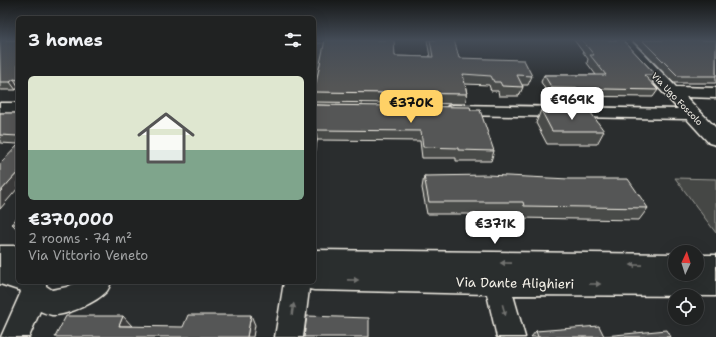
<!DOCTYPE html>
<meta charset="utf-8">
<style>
:root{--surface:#202222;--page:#282a2a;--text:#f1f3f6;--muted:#a2a4a5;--line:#3d3f40;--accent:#ffd166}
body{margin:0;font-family:"Shantell Sans",sans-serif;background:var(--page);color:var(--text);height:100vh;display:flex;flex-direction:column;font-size:15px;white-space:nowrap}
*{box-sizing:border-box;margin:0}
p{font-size:13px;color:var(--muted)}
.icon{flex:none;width:22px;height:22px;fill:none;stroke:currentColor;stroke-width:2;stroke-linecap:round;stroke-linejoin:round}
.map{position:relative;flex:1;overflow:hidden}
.side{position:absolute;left:16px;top:16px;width:300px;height:268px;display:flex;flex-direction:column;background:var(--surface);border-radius:6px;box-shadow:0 4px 16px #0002,0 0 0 1px var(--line)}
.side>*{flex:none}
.needle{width:26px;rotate:4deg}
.controls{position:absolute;left:668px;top:245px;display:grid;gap:8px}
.controls a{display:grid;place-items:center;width:36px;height:36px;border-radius:50%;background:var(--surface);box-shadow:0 4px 16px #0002,0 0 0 1px var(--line);font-size:20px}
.price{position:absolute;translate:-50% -34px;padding:0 9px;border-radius:8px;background:#fff;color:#222;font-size:13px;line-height:26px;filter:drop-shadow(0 1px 2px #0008)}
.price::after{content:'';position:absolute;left:50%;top:24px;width:12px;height:9px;margin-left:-6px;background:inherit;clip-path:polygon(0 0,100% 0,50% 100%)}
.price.active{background:var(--accent);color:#111}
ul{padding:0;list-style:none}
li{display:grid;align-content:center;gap:8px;height:212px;padding:0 12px}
li span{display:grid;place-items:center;height:124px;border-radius:6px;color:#555}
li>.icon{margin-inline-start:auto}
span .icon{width:72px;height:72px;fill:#fffc;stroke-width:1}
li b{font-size:17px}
h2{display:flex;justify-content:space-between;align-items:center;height:48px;padding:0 12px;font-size:17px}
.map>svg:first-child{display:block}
.green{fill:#444645;stroke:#9c9c96}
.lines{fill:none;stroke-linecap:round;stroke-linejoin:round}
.minor-casing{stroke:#f4f1e8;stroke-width:3}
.minor{fill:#2a2d2e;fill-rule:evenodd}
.wall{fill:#494b4a;stroke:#f4f1e8}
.shaded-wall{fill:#3c3d3c;stroke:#f4f1e8}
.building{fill:#555756;stroke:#f4f1e8}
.oneway{fill:#71726f}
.labels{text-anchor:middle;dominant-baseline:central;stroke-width:3;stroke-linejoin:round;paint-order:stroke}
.far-street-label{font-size:9px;fill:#f4f1e8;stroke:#2a2d2e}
.near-street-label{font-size:13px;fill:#f4f1e8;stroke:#2a2d2e}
</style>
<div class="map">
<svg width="716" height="337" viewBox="0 0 716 337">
<rect width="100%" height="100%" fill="#2a2d2e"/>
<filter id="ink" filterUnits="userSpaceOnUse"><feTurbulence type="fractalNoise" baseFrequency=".025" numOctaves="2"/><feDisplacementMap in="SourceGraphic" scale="8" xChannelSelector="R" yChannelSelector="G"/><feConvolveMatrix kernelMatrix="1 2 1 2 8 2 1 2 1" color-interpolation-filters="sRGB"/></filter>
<g filter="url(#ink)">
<g class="green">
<polygon points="314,43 327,43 363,97 362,106 314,105"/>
<polygon points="675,178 716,179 716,233"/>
</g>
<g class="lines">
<g class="minor-casing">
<g id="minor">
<polygon points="615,40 630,40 676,87 716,88 716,98 686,97 716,128 716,145 709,143 687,119 454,115 448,114 446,110 448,106 454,105 678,109"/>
<rect x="0" y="103" width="18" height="10"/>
<path d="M0 246H18V266H15L18 268V282H46V286L52 290 67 287 77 282H111C110 285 109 288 107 291 97 302 67 316 52 315 48 314 44 313 40 311L29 337H1L21 292 20 290H18L0 284Z"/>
<polygon points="314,250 675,254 675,274 697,274 697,255 716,255 716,296 513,295 525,337 497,337 487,294 314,290 309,289 303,337 275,337 284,282 314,282"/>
</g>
</g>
<use href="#minor" class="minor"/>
</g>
<g class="wall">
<polygon points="0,40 18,40 18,87 16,90 0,90"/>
<polygon points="427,40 454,40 459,58 532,76 528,85 522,85 523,87 519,96 499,96 498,91 491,91 489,85 465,84 467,94 465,104 314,102 314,90 395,56 430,57"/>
<polygon points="574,40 623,40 656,75 652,82 658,90 653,97 549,96 541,82 544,75 596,75 587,63 588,59"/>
<polygon points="632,40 716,40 716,83 674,83"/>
<polygon points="314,105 471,110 494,151 491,161 456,161 456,158 422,158 420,141 317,140 314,163"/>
<polygon points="541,110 604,131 597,144 547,144 536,123"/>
<polygon points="0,113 18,113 18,144 0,143"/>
<polygon points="424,176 648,208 639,220 519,218 518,214 427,214 422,188"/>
<polygon points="18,216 18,230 12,224"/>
<polygon points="536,331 604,336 671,337 531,337"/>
</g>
<g class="shaded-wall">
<polygon points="14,79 18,86 18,87 16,90 10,82"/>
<polygon points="316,130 317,140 314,163 314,144"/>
<polygon points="18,172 18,188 0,209 0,192"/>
<polygon points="251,315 255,325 253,337 247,337"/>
<polygon points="123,316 132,326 119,326"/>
</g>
<g class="building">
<polygon points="0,40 18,40 18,80 14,79 10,82 0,82"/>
<polygon points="325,40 394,40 395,56 433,57 430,40 454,40 459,58 524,60 532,76 517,75 523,87 502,86 500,82 494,82 491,76 463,74 467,94 314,92"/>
<polygon points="582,40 623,40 656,75 644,75 658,90 552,88 544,75 606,75 590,55 594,55"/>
<polygon points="642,40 716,40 716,76 678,76"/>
<polygon points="314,105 470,107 471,110 480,110 494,151 458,150 458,148 423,147 421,131 316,130 314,144"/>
<polygon points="541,110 589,110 604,131 552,131"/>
<polygon points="0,113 18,113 18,136 0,135"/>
<polygon points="18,145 18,172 0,192 0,164"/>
<polygon points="487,175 569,179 628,179 648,208 524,206 523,202 429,202 424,176"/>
<polygon points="18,216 18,224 12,224"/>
<polygon points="188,315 251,315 247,337 55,337 66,316 123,316 119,326 183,327"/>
<polygon points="307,316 369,318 369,337 304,337"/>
<polygon points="599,326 604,336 667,330 671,337 538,337 536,331"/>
</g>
<defs><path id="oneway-solid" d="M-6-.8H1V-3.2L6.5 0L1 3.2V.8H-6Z"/></defs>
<g class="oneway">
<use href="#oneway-solid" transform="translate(506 263) rotate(-179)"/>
<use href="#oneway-solid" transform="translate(636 265) rotate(-179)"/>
<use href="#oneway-solid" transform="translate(353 280) rotate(1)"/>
<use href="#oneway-solid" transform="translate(595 284)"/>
<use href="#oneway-solid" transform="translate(293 309) rotate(-82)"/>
<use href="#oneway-solid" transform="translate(504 310) rotate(74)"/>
</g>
</g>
<linearGradient id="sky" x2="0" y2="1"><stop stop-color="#171919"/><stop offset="0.46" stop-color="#444c57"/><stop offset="1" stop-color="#444c57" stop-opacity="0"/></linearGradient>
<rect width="716" height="87" fill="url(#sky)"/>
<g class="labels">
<g class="far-street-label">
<text transform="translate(677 99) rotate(46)">Via Ugo Foscolo</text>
</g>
<g class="near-street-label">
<text transform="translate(515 283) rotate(1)">Via Dante Alighieri</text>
</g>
</g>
</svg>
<div class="controls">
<a><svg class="needle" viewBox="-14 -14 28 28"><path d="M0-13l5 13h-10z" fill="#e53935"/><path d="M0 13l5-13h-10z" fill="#a2a4a5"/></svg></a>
<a><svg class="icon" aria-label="locate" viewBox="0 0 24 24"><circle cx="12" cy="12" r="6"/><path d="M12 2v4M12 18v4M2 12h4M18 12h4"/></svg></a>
</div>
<b class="price" style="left:572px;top:121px">€969K</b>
<b class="price active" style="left:411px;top:124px">€370K</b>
<b class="price" style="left:495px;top:245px">€371K</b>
<section class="side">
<h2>3 homes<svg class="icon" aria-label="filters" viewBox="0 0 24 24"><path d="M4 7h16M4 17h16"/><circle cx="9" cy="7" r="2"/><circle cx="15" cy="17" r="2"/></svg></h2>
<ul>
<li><span style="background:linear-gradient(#dfe7d0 60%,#7fa58c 0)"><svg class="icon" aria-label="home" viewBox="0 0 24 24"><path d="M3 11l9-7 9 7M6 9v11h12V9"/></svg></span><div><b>€370,000</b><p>2 rooms · 74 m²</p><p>Via Vittorio Veneto</p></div></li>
</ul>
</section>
</div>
